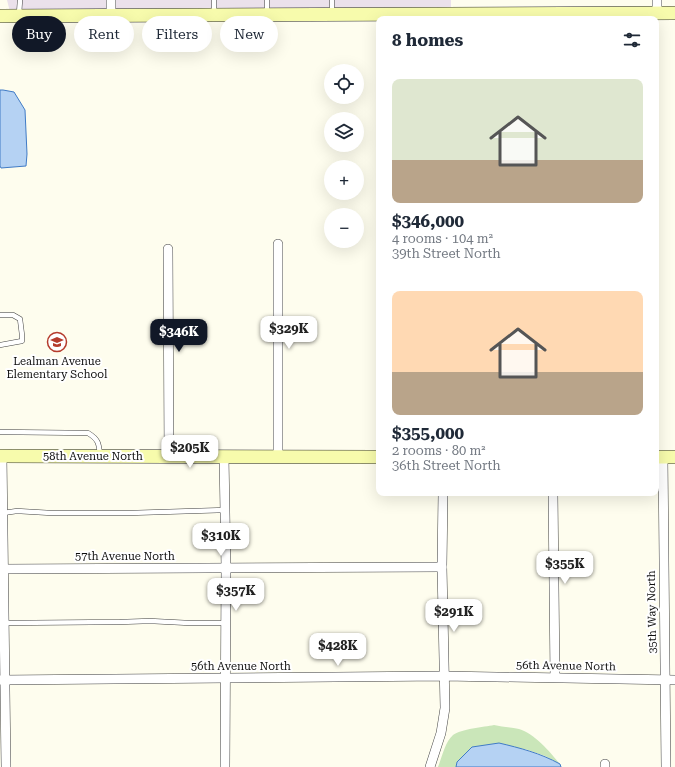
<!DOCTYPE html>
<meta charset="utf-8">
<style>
:root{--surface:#fff;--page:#f2f2f3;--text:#1f2937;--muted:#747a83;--accent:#111827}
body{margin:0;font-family:"Roboto Serif",serif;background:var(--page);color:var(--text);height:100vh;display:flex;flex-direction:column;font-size:15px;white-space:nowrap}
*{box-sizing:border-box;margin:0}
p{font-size:13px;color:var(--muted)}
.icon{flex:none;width:22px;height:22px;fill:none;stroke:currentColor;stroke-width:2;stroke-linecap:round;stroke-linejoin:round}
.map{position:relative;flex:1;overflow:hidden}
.details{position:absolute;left:376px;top:16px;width:283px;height:480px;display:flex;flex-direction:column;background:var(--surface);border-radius:8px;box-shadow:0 4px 16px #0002}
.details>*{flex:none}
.guide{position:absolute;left:12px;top:16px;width:304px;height:36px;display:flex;gap:8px}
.fabs{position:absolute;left:324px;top:64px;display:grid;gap:8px}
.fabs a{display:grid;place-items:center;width:40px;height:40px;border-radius:50%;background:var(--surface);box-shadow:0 4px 16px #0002;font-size:20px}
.price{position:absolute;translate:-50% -34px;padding:0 9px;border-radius:8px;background:#fff;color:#222;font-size:13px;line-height:26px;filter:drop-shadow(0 1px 2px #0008)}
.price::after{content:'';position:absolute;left:50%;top:24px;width:12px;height:9px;margin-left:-6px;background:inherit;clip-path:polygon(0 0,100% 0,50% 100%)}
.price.on{background:var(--accent);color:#fff}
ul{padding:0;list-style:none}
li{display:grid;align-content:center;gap:8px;height:212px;padding:0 16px}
li span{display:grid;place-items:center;height:124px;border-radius:8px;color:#555}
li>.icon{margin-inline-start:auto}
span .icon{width:72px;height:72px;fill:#fffc;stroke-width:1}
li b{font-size:17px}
h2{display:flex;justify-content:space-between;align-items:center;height:48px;padding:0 16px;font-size:17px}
.pill{padding:0 14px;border-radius:18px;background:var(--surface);box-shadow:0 4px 16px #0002;font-size:14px;line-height:36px}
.pill.on{background:var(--accent);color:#fff}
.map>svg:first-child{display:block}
.industrial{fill:#ebe1eb}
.green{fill:#cae6b9}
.water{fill:#b5d2f3;stroke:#407bc6}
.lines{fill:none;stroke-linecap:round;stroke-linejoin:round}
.lane-casing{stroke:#404040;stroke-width:5.5}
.street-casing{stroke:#404040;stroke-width:10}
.secondary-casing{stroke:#2f2f2f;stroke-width:14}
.lane{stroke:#fff;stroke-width:4.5}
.street{stroke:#fff;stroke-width:9}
.secondary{stroke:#f7fbac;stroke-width:13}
.labels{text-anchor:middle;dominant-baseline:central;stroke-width:4;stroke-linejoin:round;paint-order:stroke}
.poi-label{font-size:11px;fill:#0d0d0d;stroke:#fff}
.street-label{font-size:11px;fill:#0d0d0d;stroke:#fff}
</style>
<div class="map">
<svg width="675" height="767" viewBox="0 0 675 767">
<rect width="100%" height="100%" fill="#fefdee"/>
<g class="industrial">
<polygon points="7,0 107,0 107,11 10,12"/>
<polygon points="115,0 451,0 451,9 115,11"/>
</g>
<path class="green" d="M494 725C502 727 511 727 519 729 534 733 550 752 560 764L545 756 525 749 457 762 456 767H438C442 757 445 742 453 735 461 729 484 727 494 725Z"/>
<g class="water">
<polygon points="3,90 14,92 25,110 27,154 26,166 1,168 0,166 0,90"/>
<path d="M499 743C520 748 540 753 560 764L561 767H456L457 762 472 747Z"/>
</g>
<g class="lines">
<g class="lane-casing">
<g id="lane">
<polyline points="267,0 267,13"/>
<polyline points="332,0 332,14"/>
<polyline points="214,13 214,0"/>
<polyline points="19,14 20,0"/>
<polyline points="0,315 13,315 20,319 22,335 22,341 0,345"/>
<path d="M0 432 88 433C98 439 99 443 100 455"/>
<polyline points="3,513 17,511 51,513 130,513 225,510"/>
<polyline points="5,623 120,622 150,621 189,623 226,623"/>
</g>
</g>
<g class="street-casing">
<g id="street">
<polyline points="111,0 111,15"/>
<polyline points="657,0 657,13"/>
<polyline points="278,244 278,457"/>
<polyline points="168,249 169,457"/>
<polyline points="2,456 6,767"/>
<polyline points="224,457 226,567 225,767"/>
<polyline points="663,457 666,767"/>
<polyline points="553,493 555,677"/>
<polyline points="0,569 442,567"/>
<polyline points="0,680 444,676 675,680"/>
<polyline points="605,764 605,767"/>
<polyline points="430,767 441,733 445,708 442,567 443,493"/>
</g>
</g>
<g class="secondary-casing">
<g id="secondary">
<polyline points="0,16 675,13"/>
<polyline points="0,456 379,457"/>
<polyline points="656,457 675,457"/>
</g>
</g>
<use href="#lane" class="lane"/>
<use href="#street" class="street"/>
<use href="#secondary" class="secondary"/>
</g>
<defs>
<g id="school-ring" transform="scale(1)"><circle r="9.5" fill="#fff" stroke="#b53b2c" stroke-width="1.5"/><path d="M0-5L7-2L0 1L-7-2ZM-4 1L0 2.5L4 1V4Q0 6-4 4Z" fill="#b53b2c"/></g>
</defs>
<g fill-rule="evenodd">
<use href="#school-ring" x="57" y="342"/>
</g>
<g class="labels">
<g class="poi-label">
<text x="57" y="361">Lealman Avenue<tspan x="57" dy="13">Elementary School</tspan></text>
</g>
<g class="street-label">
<text x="93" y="456">58th Avenue North</text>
<text x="125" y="556">57th Avenue North</text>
<text transform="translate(652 612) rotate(-91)">35th Way North</text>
<text x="241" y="666">56th Avenue North</text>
<text transform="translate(566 666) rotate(1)">56th Avenue North</text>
</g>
</g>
</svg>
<div class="fabs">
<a><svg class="icon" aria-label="locate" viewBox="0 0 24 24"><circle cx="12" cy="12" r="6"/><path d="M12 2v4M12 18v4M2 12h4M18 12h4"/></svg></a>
<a><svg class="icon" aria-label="layers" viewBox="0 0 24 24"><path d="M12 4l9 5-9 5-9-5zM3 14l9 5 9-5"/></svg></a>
<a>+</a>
<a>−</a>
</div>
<b class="price" style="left:289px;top:350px">$329K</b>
<b class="price on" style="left:179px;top:353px">$346K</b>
<b class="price" style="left:190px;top:469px">$205K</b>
<b class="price" style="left:221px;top:557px">$310K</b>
<b class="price" style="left:565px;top:585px">$355K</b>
<b class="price" style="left:236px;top:612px">$357K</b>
<b class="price" style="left:454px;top:633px">$291K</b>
<b class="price" style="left:338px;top:667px">$428K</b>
<div class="guide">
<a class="pill on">Buy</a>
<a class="pill">Rent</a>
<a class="pill">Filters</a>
<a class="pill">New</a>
</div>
<section class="details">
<h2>8 homes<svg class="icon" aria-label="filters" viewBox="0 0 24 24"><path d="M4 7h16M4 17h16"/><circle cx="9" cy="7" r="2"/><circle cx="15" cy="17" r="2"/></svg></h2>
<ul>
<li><span style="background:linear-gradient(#dfe7d0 65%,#b9a48a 0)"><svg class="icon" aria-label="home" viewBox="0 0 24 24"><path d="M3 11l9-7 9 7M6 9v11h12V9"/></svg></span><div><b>$346,000</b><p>4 rooms · 104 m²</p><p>39th Street North</p></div></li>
<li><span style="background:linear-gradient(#ffd9b3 65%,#b9a48a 0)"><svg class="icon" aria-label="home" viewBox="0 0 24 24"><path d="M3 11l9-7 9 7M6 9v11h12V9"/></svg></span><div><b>$355,000</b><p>2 rooms · 80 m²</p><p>36th Street North</p></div></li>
</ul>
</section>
</div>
